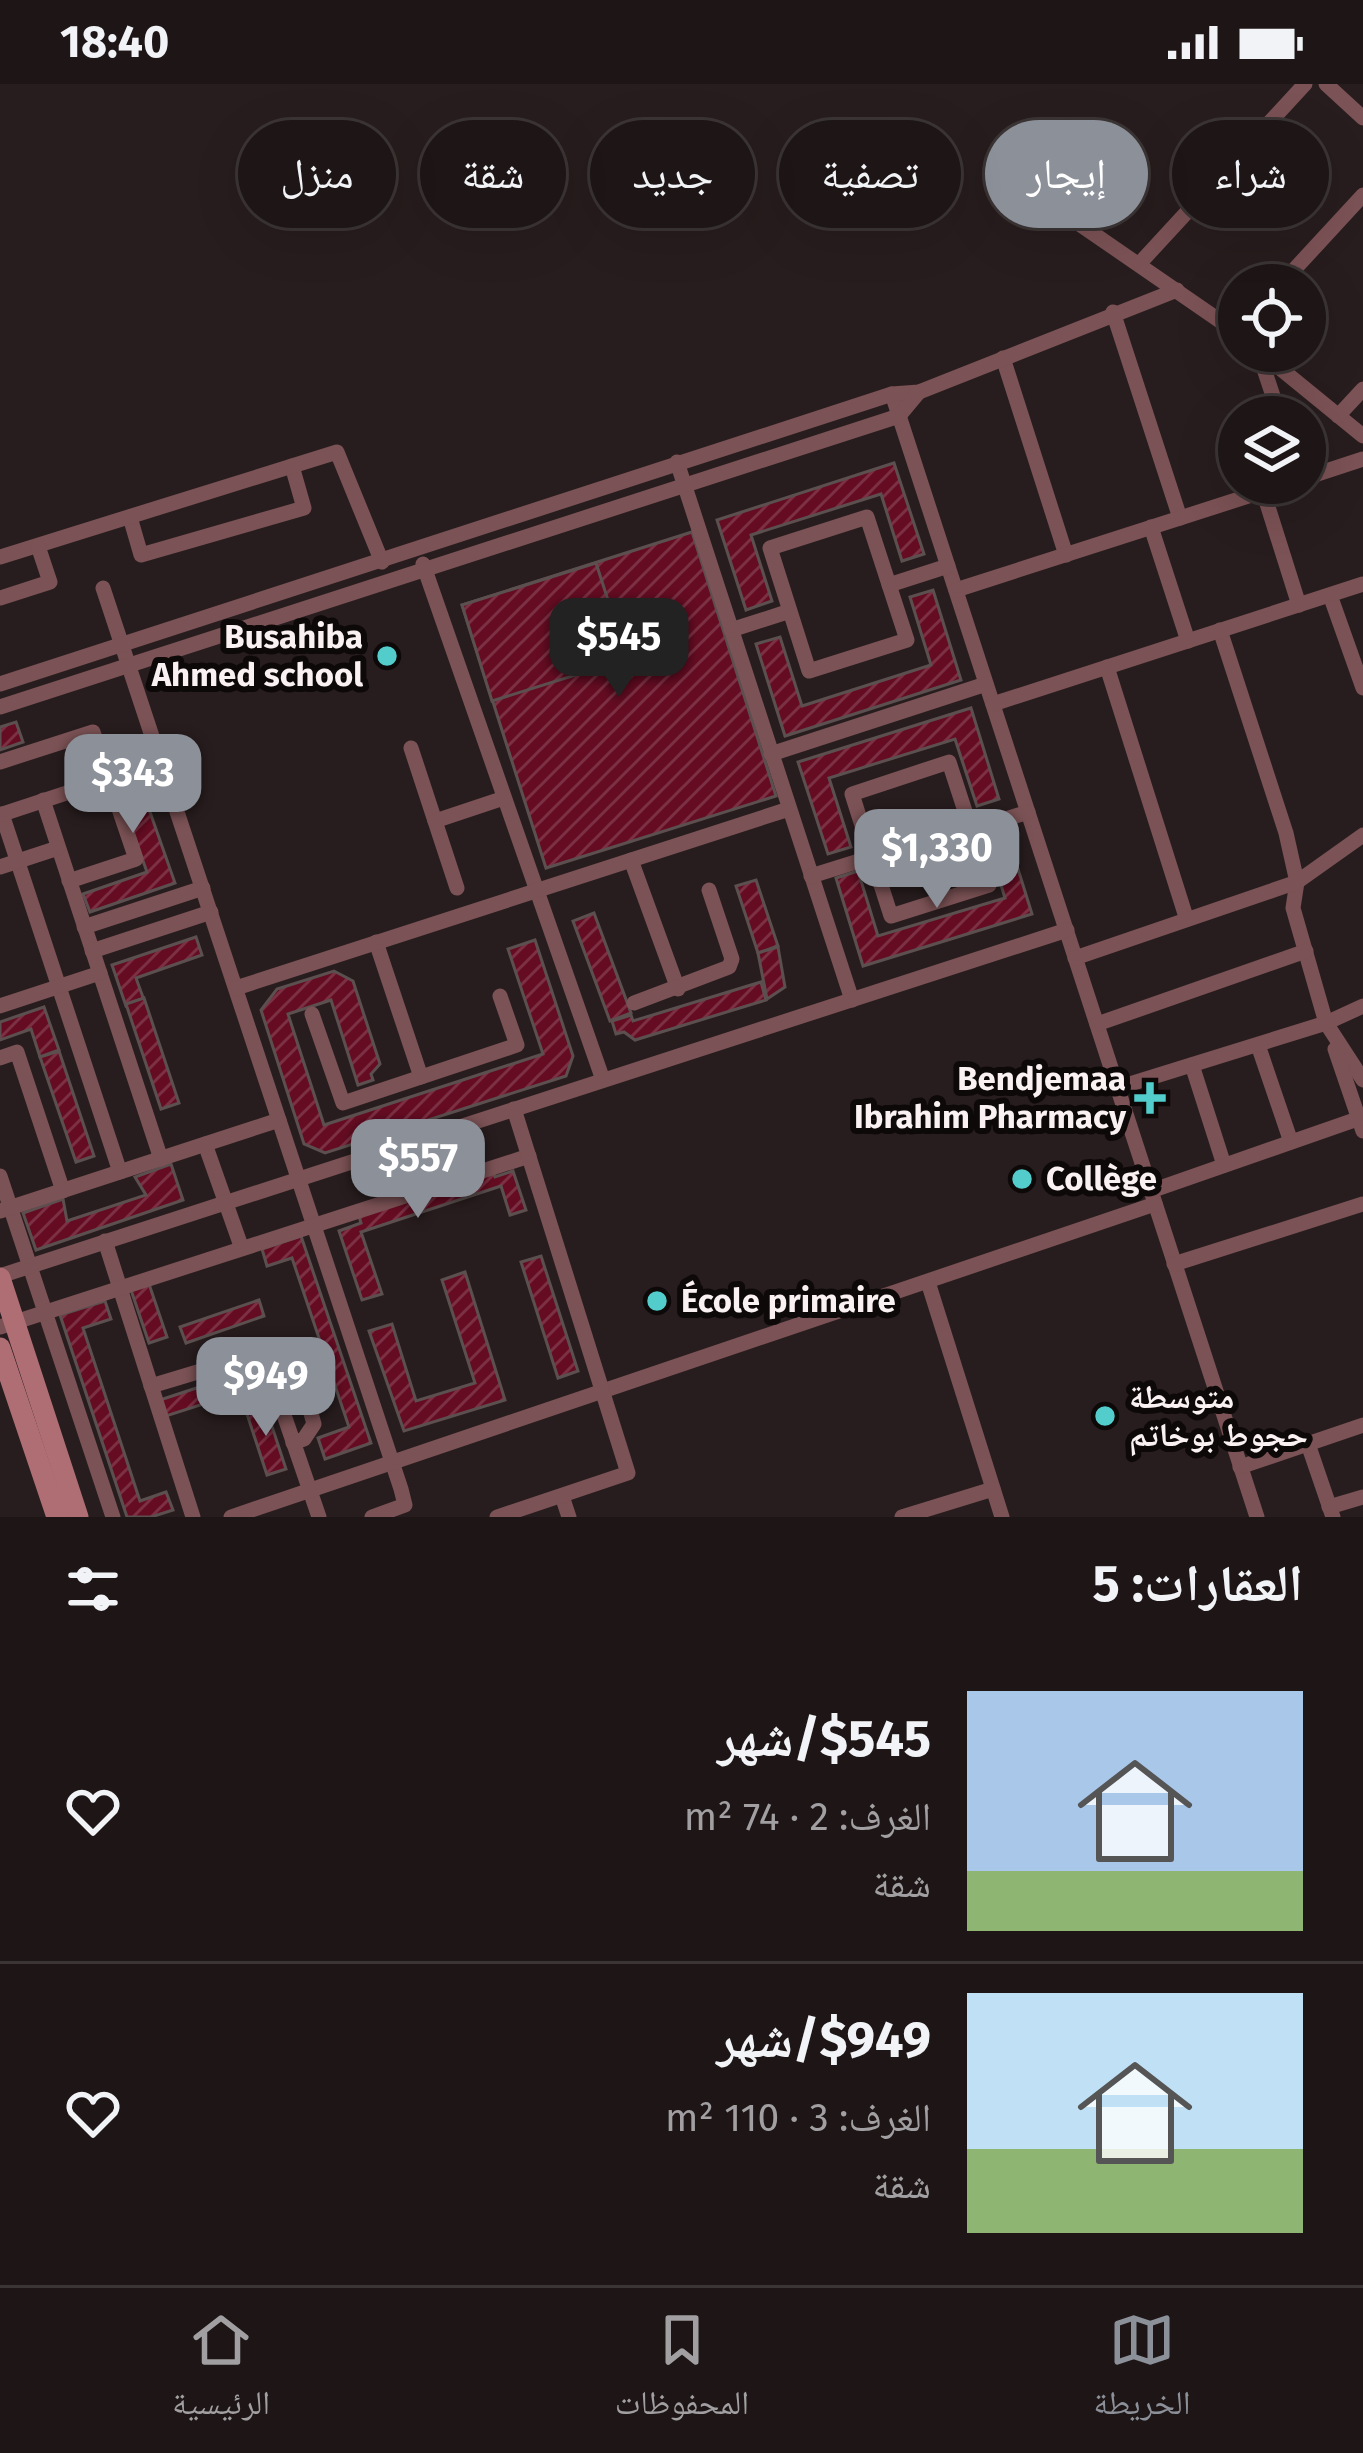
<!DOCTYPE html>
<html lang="ar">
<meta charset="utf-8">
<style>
:root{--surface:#1e1616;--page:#261f1f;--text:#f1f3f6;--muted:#a19fa1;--line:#3c3535;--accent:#8c9099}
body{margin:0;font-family:"Fira Sans","Noto Naskh Arabic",sans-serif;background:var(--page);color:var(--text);direction:rtl;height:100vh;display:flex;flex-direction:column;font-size:45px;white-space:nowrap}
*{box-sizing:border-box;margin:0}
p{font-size:39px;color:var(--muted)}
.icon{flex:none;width:66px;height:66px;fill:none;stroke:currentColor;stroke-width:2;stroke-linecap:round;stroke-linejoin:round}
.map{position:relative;height:1433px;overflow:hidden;direction:ltr}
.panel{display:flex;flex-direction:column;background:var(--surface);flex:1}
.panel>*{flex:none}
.banner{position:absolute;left:36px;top:36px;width:1293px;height:108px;direction:rtl;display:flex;gap:24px}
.buttons{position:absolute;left:1218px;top:180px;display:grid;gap:24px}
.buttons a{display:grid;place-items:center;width:108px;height:108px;border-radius:50%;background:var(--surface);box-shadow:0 12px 48px #0002,0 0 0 3px var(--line);font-size:60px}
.price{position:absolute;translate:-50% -102px;padding:0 27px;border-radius:24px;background:var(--accent);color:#fff;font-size:39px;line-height:78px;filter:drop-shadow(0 3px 6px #0008)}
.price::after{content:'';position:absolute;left:50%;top:72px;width:36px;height:27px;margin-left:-18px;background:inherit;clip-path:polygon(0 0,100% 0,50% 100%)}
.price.active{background:#222;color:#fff}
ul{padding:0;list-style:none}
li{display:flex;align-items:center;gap:36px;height:300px;padding:0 60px}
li+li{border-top:3px solid var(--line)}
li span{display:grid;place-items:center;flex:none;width:336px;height:240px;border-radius:0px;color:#555}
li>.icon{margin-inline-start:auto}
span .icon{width:144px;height:144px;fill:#fffc;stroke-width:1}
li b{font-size:51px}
h2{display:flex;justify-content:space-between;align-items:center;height:144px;padding:0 60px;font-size:51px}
.pill{padding:0 42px;border-radius:54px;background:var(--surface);box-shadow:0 12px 48px #0002,0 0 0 3px var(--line);font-size:42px;line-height:108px}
.pill.active{background:var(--accent);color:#fff}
.status{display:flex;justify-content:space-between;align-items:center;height:84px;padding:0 60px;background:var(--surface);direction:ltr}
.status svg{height:33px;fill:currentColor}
.menu{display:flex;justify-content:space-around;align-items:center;height:168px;border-top:3px solid var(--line);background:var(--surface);font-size:33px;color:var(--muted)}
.menu a{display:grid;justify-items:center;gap:6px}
.menu .active{color:var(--accent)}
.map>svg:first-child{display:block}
.building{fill:url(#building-hatch);stroke:#5c4f4f;stroke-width:3}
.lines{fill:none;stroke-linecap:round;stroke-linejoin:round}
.street{stroke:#7b5255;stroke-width:15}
.secondary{stroke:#ae6e73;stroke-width:21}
.poi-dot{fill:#52cdcc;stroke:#0e0909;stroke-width:4.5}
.labels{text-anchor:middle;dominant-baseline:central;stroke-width:12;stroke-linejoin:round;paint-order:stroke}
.poi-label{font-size:33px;font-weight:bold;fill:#faf2f2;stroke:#0e0909;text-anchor:start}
</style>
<div class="status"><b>18:40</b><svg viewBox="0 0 49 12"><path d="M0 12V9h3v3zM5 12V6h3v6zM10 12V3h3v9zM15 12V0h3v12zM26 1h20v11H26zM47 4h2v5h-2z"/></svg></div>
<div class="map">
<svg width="1363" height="1433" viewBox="0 0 1363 1433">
<defs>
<pattern id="building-hatch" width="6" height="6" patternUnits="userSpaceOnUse" patternTransform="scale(3)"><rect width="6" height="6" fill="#650c22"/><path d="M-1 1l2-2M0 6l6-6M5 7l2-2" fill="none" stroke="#7c3043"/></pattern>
</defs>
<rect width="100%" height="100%" fill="#281d1e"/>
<g class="building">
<polygon points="894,379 924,470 902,477 881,410 751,451 772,517 746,526 717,436"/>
<polygon points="692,448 776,712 546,784 462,521"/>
<polygon points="596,479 627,575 492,617 462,521"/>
<polygon points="933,506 961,596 785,652 756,560 780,553 802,622 931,581 910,513"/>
<polygon points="971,624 999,715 977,722 955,655 829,694 851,763 828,770 798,678"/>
<polygon points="16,638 23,658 0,666 0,643"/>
<polygon points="125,657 175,799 90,828 83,810 147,788 103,664"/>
<polygon points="1005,743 1032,830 863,882 836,794 858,787 878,852 1005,814 985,749"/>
<polygon points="756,796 778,862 758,869 736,802"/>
<polygon points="594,829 631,929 610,937 573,837"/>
<polygon points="196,853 202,871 136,894 144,916 126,922 112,881"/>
<polygon points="535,856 573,972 566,992 325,1069 304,1060 261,926 277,905 334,887 353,897 380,980 371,990 373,996 358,1001 331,916 288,930 324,1041 543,970 508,865"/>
<polygon points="778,863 785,903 767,915 758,869"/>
<polygon points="761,898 766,916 635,956 624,948 616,950 612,937 631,931 633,937"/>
<polygon points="144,914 179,1019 161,1025 126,920"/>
<polygon points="44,923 59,966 40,973 31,945 0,956 0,938"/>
<polygon points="59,967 94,1072 76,1078 40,973"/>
<polygon points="171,1080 183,1116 36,1166 23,1129 63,1115 67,1137 146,1111 135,1093"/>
<polygon points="513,1087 526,1126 510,1131 501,1102 361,1148 382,1210 362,1216 339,1147 361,1139 359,1132 493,1088 495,1093"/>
<polygon points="301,1152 371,1359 325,1375 318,1354 349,1343 292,1174 267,1182 262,1165"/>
<polygon points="541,1172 578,1287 558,1294 521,1178"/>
<polygon points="465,1188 505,1316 404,1347 369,1247 392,1240 416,1317 475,1299 442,1196"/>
<polygon points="149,1200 167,1253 149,1259 131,1206"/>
<polygon points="259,1216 264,1232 186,1259 180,1243"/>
<polygon points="105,1217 111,1235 83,1244 140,1417 166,1408 173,1426 151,1433 127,1433 60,1231"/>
<polygon points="239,1290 244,1307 166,1332 160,1316"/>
<polygon points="264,1318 286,1385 267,1391 245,1324"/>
</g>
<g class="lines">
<g class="street">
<polyline points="1326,0 1363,34"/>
<polyline points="1075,137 1239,250"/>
<polyline points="1140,179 1305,0"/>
<polyline points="1280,201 1363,111"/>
<polyline points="1113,228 1180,434"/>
<polyline points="1258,267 1280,333"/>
<polyline points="1259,267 1363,352"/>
<polyline points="1003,274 1066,471"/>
<polyline points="892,310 1257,1433"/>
<polyline points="1338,332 1363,305"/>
<polyline points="677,378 852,916"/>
<polyline points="1305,394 1363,375"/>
<polyline points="1263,407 1299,521"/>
<polyline points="130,433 141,471 304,424 292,382"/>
<polyline points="1151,443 1188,557"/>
<polyline points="0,473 337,368 382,478"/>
<polyline points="423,480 603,996"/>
<polyline points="889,501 948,482"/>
<polyline points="103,504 401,1405 405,1421 372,1433"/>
<polyline points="956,506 1289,399"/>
<polyline points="1330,511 1363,604"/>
<polyline points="0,514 50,498 38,462"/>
<polyline points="731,546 790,527 770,464 867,433 907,556 809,587 790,527"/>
<polyline points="1220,546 1286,749 1297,798 1293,824 1326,939 1363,996"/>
<polyline points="1107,583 1186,833"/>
<polyline points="0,600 892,310 919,308 1177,206"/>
<polyline points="993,620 1363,500"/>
<polyline points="0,623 899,332 919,308"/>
<polyline points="411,664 457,804"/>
<polyline points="771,670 986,600"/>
<polyline points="0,678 93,648 136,775 69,797"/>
<polyline points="43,716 161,1075"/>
<polyline points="2,730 120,1088"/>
<polyline points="0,731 109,695"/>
<polyline points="435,737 504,714"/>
<polyline points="971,746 1028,728"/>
<polyline points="631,776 678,905"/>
<polyline points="0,783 58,764"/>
<polyline points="811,792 872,773 852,710 949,678 989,801 891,832 872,773"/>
<polyline points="84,843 203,804"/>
<polyline points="376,858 421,993"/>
<polyline points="92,867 211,828"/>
<polyline points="1075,874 1297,798 1363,751"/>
<polyline points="236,904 789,725"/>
<polyline points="634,919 729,883 732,875 709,806"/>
<polyline points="0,922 100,889"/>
<polyline points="312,930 343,1019 517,961 500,912"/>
<polyline points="1097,940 1306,867"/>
<polyline points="1258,961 1291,1058"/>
<polyline points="1335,965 1363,1047"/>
<polyline points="0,974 17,968 63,1107"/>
<polyline points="1192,981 1224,1081"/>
<polyline points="1117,1004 1326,939 1363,922"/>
<polyline points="205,1060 241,1162"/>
<polyline points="0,1092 113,1433"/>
<polyline points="1151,1107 1363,1033"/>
<polyline points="0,1127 279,1036"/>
<polyline points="105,1157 193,1433"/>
<polyline points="1174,1180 1363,1120"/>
<polyline points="0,1192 1067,846"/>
<polyline points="928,1198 1002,1433"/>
<polyline points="0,1243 529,1072"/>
<polyline points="262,1267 319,1433"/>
<polyline points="151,1302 284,1262 296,1276 314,1340 304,1355 293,1359"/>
<polyline points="1308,1360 1333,1433"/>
<polyline points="1240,1383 1363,1341"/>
<polyline points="564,1418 569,1433"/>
<polyline points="1329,1423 1363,1413"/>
<polyline points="231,1433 1155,1120"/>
<polyline points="497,1433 628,1389 514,1025"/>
<polyline points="902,1433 993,1405"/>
</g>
<g class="secondary">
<polyline points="0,1194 78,1433"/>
<polyline points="0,1264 57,1433"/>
</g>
</g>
<g class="poi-dot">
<circle cx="387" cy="572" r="12"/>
<path d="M1144 996h12v12h12v12h-12v12h-12v-12h-12v-12h12z"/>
<circle cx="1022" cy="1095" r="12"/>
<circle cx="657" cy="1217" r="12"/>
<circle cx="1105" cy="1332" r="12"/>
</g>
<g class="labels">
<g class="poi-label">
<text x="363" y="553" text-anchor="end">Busahiba<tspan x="363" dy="38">Ahmed school</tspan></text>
<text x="1126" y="995" text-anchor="end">Bendjemaa<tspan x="1126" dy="38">Ibrahim Pharmacy</tspan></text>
<text x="1046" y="1095">Collège</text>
<text x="681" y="1217">École primaire</text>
<text x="1129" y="1313">متوسطة<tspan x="1129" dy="38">حجوط بوخاتم</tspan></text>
</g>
</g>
</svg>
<div class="buttons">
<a><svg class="icon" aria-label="locate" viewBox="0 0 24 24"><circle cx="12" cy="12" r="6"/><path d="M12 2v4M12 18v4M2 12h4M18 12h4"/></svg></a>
<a><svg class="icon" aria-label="layers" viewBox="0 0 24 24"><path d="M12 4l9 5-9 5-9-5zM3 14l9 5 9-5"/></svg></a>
</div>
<b class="price active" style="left:619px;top:616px">$545</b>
<b class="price" style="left:133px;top:752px">$343</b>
<b class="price" style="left:937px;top:827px">$1,330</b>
<b class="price" style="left:418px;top:1137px">$557</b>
<b class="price" style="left:266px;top:1355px">$949</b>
<div class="banner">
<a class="pill">شراء</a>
<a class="pill active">إيجار</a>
<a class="pill">تصفية</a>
<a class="pill">جديد</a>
<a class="pill">شقة</a>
<a class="pill">منزل</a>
</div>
</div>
<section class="panel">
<h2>العقارات: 5<svg class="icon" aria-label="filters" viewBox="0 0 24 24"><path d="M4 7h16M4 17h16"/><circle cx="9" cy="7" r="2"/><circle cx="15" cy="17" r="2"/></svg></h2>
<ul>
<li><span style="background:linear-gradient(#a9c7e8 75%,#8fb573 0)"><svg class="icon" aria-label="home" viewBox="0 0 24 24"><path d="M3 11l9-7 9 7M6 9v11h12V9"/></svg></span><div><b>$545/شهر</b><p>الغرف: 2 · 74 m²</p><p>شقة</p></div><svg class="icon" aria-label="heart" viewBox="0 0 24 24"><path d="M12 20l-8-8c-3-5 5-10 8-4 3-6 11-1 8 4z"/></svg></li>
<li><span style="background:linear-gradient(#bfe0f5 65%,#8fb573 0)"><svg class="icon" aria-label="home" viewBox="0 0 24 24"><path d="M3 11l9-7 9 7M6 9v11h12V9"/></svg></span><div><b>$949/شهر</b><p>الغرف: 3 · 110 m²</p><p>شقة</p></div><svg class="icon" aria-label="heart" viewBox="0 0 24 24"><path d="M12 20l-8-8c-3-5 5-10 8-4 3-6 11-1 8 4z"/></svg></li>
</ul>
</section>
<nav class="menu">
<a class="active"><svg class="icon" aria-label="map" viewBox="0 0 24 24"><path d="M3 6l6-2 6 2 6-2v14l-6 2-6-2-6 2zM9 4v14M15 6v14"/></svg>الخريطة</a>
<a><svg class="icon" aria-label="saved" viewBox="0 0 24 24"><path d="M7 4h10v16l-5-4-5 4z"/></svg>المحفوظات</a>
<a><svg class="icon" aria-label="home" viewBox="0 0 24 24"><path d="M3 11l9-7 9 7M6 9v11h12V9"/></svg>الرئيسية</a>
</nav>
